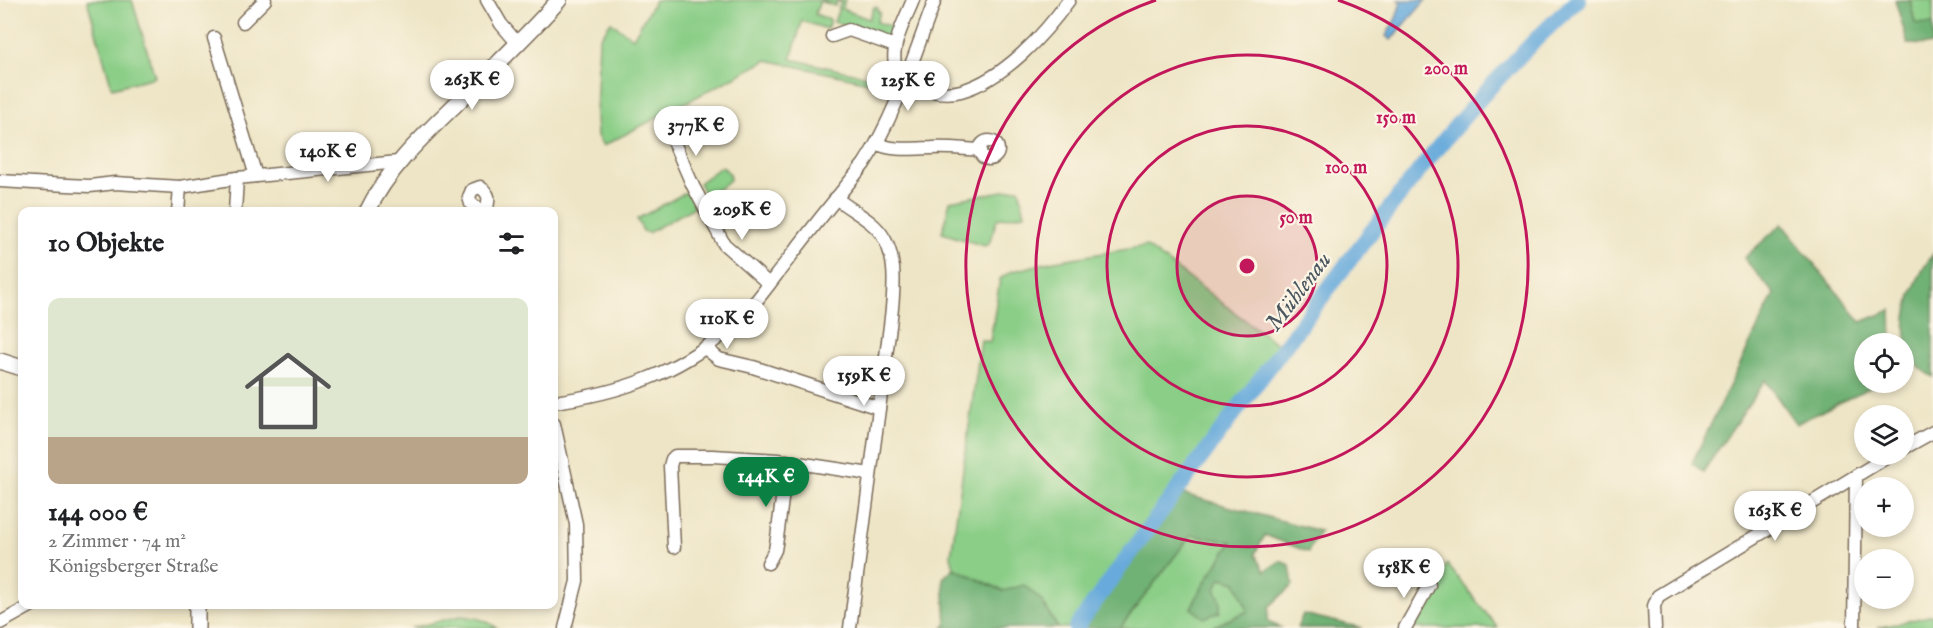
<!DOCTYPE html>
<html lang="de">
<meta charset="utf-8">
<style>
:root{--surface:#fff;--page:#f6f6f6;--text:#202124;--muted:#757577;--line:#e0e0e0;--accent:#0b8043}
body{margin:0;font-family:"IM FELL English",serif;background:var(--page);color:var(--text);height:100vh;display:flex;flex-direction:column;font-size:22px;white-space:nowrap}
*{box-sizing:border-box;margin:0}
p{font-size:20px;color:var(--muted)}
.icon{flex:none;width:33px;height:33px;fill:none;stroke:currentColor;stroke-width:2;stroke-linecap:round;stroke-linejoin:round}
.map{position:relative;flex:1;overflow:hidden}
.details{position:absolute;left:18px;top:207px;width:540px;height:402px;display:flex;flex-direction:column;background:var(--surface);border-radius:12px;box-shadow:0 3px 9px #0003}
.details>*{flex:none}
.fabs{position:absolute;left:1854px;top:333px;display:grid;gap:12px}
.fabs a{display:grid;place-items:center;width:60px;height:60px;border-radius:50%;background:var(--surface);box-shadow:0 3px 9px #0003;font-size:30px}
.price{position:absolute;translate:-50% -51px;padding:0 14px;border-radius:21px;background:#fff;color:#222;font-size:20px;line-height:39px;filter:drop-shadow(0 2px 3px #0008)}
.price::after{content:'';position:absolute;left:50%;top:36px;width:18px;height:14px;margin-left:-9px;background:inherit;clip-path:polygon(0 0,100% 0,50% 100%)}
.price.on{background:var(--accent);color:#fff}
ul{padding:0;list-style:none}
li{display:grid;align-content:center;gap:12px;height:318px;padding:0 30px}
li+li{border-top:2px solid var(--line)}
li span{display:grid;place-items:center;height:186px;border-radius:12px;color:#555}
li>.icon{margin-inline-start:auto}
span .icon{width:108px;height:108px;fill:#fffc;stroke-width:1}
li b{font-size:26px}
h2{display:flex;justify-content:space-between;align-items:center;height:72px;padding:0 30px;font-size:26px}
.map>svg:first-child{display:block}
.green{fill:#8ace87;stroke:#627c52;stroke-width:1.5}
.forest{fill:#6fb174;stroke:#556e49;stroke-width:1.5}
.water{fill:#67aadb;stroke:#516a7c;stroke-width:1.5}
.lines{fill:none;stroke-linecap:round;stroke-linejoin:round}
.river{stroke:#67aadb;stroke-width:16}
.minor-casing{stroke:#7a6b59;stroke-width:15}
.major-casing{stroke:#7a6b59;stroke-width:18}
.minor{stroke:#fff;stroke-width:12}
.major{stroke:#fff;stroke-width:15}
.ring{fill:none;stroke:#c2185b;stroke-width:3}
.labels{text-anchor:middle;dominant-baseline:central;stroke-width:4.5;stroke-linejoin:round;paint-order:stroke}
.water-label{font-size:24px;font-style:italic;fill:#4a5760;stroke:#fcf5e5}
.centre{fill:#c2185b;stroke:#fcf5e5;stroke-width:3}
.ring-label{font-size:18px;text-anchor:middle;font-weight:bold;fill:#c2185b;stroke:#fcf5e5;stroke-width:4.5;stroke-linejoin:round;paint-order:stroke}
</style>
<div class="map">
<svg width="1933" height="628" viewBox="0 0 1933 628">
<rect width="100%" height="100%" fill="#fcf5e5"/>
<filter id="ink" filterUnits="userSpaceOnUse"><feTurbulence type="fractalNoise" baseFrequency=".0167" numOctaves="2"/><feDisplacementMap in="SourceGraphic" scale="12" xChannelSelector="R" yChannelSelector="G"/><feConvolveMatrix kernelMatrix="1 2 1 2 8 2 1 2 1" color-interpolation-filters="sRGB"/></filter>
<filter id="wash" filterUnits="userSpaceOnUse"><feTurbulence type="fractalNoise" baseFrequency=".008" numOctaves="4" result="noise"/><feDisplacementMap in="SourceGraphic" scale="24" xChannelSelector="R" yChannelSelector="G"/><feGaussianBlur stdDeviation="1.35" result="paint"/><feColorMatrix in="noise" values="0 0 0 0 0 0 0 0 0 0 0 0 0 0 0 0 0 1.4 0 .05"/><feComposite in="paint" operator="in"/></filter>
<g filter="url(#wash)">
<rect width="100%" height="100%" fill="#eee5c6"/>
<g class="green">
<polygon points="87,0 132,0 155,77 112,88"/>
<polygon points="655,0 845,0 842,9 869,19 874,7 878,8 877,11 880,12 877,22 893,27 897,19 902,21 895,39 888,42 834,22 841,2 837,1 835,6 820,1 815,14 830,20 827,29 802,21 791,59 879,79 878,84 767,60 603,146 597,136 596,115 599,39 611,22 633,38"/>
<polygon points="1910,0 1933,0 1933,24 1915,24"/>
<polygon points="722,166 729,173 730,180 707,198 699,183"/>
<polygon points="1019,188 1025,214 997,219 989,244 984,246 942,233 950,201"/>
<polygon points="690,190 698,205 648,233 643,231 637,219"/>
<polygon points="1146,246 1281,347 1068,628 1058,628 1041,600 1004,591 954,568 951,556 981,340 990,342 1000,279 1010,272 1049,262"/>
<polygon points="1191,535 1232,542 1208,577 1191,608 1220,599 1215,589 1221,578 1236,582 1248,611 1210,628 1120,628"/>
<polygon points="1447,564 1498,628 1411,628"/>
<polygon points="1933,615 1933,628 1877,628 1882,627"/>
<path d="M460 616C474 617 485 619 497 628H411Z"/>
</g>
<g class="forest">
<polygon points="1895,0 1910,0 1915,23 1933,24 1933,45 1908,44"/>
<polygon points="1782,224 1861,322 1891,310 1892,343 1864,344 1864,382 1879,383 1796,424 1765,380 1703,472 1692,463 1774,294 1744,258"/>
<path d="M1933 254V377C1928 374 1922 371 1918 366 1892 333 1911 284 1933 254Z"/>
<polygon points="1179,493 1320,531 1308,552 1265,535 1255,554 1265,571 1280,561 1290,565 1293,585 1269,607 1268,622 1282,628 1210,628 1248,611 1236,582 1221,578 1215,589 1220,599 1220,612 1204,618 1191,608 1208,577 1232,542 1191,535 1120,628 1079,628"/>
<polygon points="954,568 1003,591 1024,585 1041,600 1058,628 943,628 946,625 943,578"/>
<polygon points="1303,614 1359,627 1362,628 1297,628"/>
</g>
<polygon class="water" points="1398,0 1426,0 1391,40 1386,36 1396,18 1401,2"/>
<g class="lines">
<path class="river" d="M1076 628C1152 522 1231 418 1309 314 1392 204 1474 92 1578 0"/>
</g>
</g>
<g filter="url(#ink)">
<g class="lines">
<g class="minor-casing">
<g id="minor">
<polyline points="487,0 501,24 518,44"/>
<path d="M913 0C902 28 883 56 903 84 921 89 942 96 961 91 1004 79 1044 35 1069 0"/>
<polyline points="243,22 265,0"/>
<polyline points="832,36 849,30 895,46"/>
<polyline points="214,38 256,176"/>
<polyline points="664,120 693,186 724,244 769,284"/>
<circle cx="989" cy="150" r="9"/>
<path d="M877 143C892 152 915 148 932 148 948 147 964 149 980 150"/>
<polyline points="0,181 67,185 90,186 115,183 180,187 237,178 398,162"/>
<path d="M836 198C847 207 860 214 871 223 901 247 894 292 890 326L850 628"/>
<polyline points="178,212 180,187"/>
<polyline points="235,212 237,178"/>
<path d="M485 212 471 204 469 197 472 190 480 187C491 195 489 199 486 212"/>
<polyline points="705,348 719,359 753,367 879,408"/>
<path d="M554 402C620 393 676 374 728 330 751 311 769 284 787 261 812 228 838 196 864 164 896 115 914 55 935 0"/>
<polyline points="554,424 576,524 577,581 565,628"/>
<polyline points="1904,448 1933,432"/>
<polyline points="674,547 670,466 672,459 675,456 713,456 778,460 870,474"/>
<polyline points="768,563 775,550 777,538 787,461"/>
<polyline points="0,623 34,604"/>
<polyline points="1405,628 1429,585"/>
<polyline points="1655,628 1654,606 1658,596 1892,454"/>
<polyline points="1854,628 1856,476"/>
</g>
</g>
<g class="major-casing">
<g id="major">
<path d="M367 212C388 169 421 138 455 105 490 71 526 37 559 0"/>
<polyline points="0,361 22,368"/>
<polyline points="197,628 197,604"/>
</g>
</g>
<use href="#minor" class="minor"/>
<use href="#major" class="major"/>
</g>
</g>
<circle cx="1247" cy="266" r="70" fill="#c2185b" fill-opacity=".12"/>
<g class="ring">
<circle cx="1247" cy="266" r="70"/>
<circle cx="1247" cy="266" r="140"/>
<circle cx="1247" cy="266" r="211"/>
<path d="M1338 0A281 281 0 1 1 1156 0"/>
</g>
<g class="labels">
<g class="water-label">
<text transform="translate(1299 292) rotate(-53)">Mühlenau</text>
</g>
</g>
<circle cx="1247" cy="266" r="9" class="centre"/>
<g class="ring-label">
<text x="1446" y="74">200 m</text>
<text x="1396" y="123">150 m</text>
<text x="1346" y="173">100 m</text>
<text x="1296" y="223">50 m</text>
</g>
</svg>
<div class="fabs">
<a><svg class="icon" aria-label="locate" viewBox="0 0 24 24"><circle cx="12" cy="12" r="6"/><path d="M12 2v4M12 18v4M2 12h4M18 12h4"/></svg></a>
<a><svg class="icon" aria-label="layers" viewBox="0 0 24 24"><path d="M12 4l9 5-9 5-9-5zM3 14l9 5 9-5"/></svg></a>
<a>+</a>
<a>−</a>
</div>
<b class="price" style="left:472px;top:111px">263K €</b>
<b class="price" style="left:908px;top:112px">125K €</b>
<b class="price" style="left:696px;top:157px">377K €</b>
<b class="price" style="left:328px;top:183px">140K €</b>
<b class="price" style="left:742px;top:241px">209K €</b>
<b class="price" style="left:727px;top:350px">110K €</b>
<b class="price" style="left:864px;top:407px">159K €</b>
<b class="price on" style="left:766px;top:508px">144K €</b>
<b class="price" style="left:1775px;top:542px">163K €</b>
<b class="price" style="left:1404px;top:599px">158K €</b>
<section class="details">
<h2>10 Objekte<svg class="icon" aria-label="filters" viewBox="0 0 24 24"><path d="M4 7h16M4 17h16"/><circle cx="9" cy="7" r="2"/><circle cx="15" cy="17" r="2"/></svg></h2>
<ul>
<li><span style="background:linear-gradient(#dfe7d0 75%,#b9a48a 0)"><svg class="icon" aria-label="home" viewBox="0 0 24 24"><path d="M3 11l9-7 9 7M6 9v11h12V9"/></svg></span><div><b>144 000 €</b><p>2 Zimmer · 74 m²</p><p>Königsberger Straße</p></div></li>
</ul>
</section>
</div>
